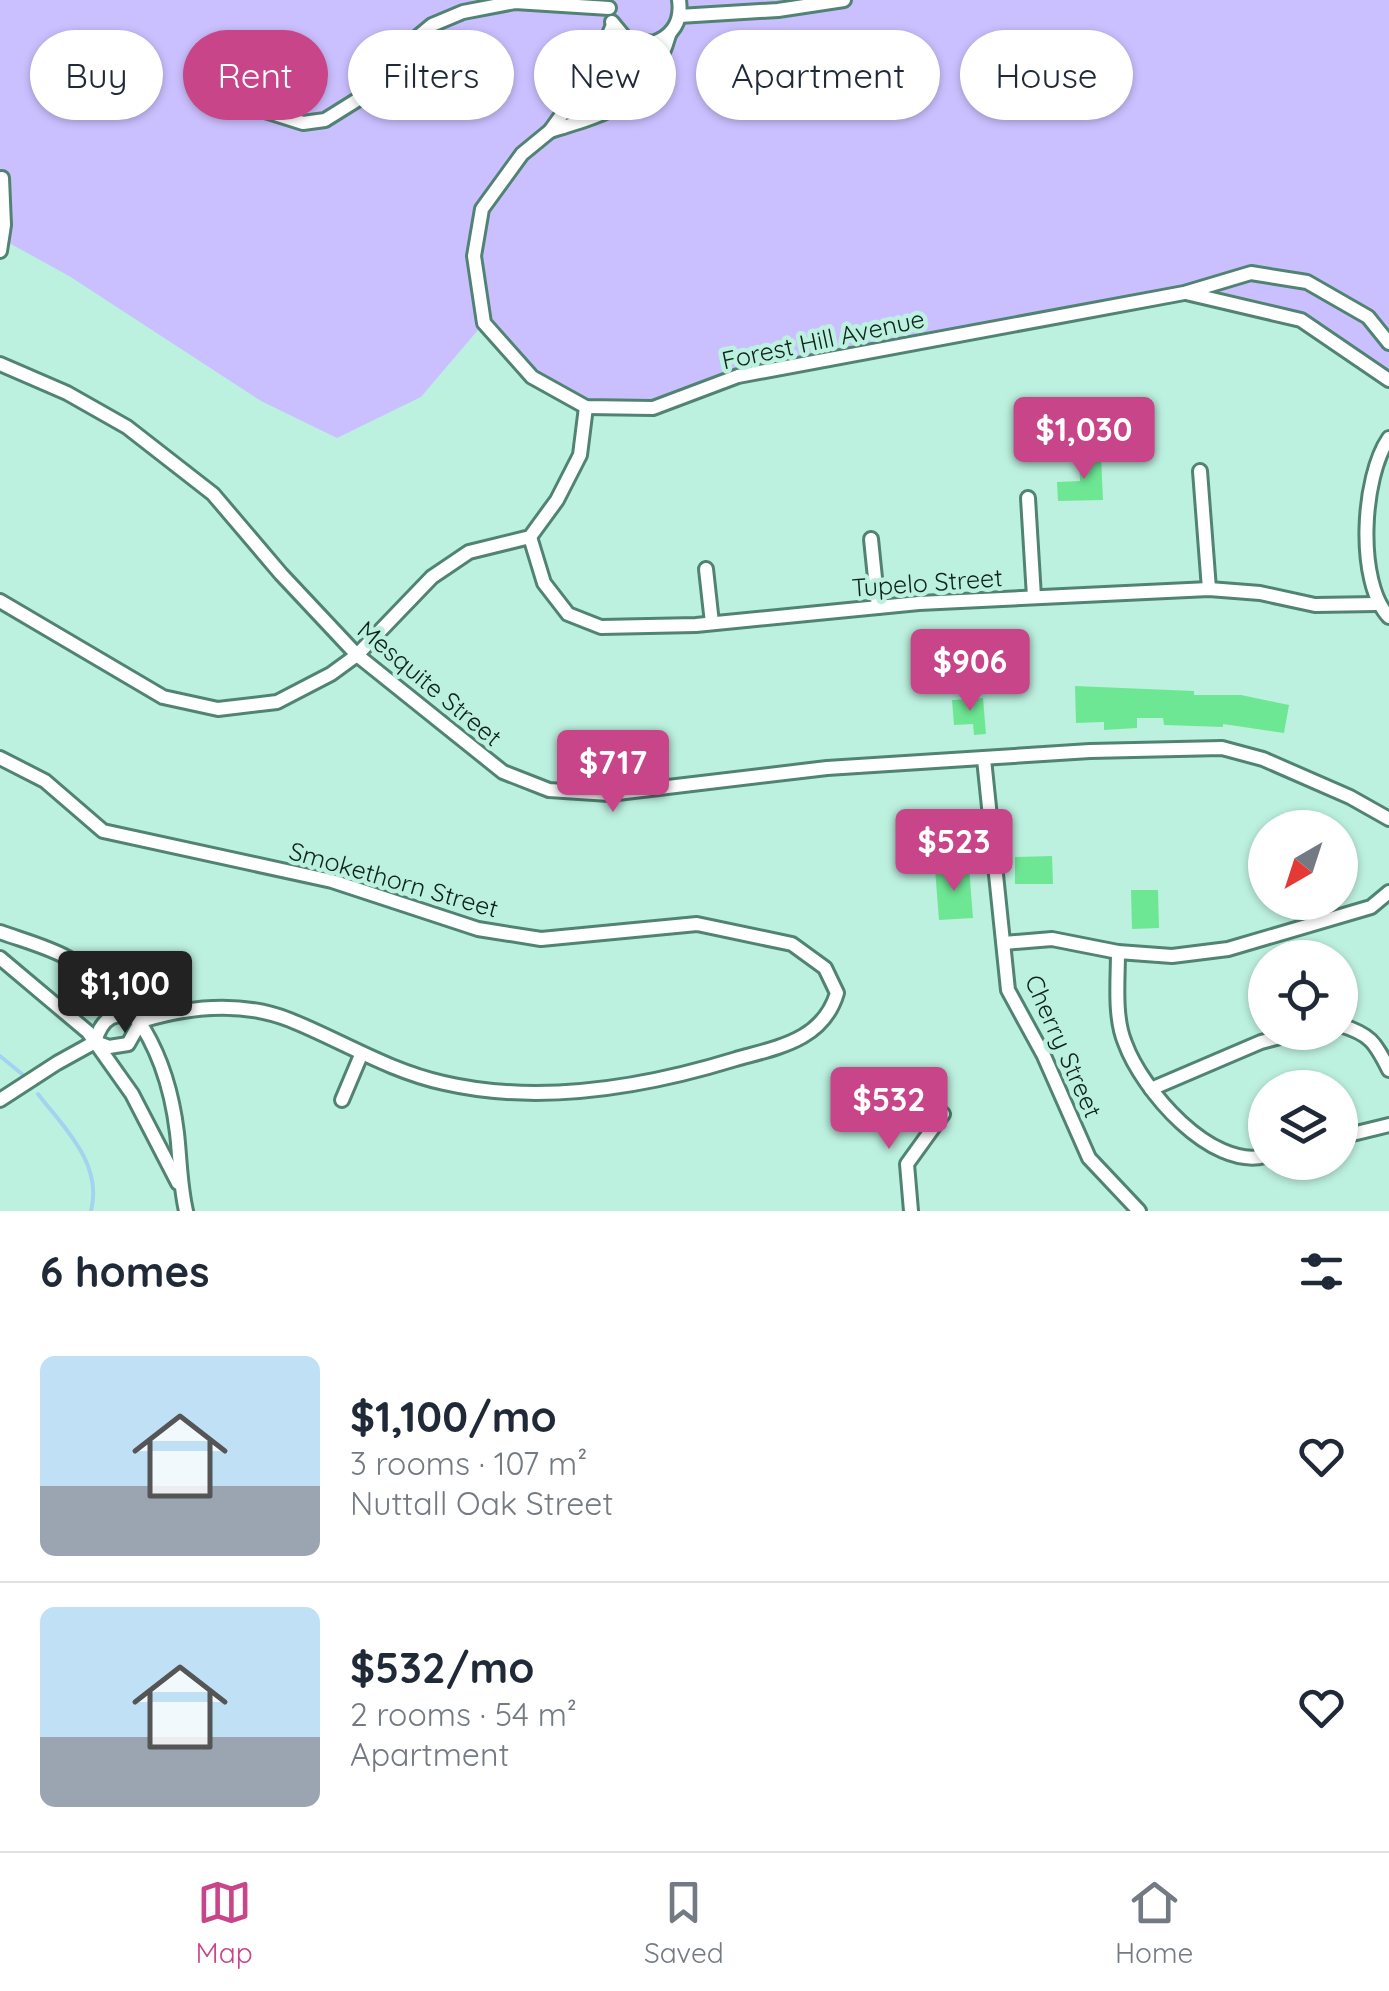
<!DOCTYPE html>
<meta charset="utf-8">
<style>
:root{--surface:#fff;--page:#f6f6f7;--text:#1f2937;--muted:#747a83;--line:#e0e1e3;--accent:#c94589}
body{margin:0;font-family:Quicksand,sans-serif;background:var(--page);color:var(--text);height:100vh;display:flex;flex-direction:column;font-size:38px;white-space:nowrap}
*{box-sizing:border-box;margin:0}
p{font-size:32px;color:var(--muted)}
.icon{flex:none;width:55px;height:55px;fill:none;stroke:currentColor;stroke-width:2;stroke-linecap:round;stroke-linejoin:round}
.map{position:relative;height:1211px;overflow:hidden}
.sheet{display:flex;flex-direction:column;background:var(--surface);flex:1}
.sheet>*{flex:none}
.guide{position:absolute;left:30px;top:30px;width:1330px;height:90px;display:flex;gap:20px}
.needle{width:65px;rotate:219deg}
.buttons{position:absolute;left:1248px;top:810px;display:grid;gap:20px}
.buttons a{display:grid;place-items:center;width:110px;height:110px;border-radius:50%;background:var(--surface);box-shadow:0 2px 8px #0004;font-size:50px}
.price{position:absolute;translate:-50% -85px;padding:0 22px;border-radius:10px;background:var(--accent);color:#fff;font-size:32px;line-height:65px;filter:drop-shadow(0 2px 5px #0008)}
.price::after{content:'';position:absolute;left:50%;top:60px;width:30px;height:22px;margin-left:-15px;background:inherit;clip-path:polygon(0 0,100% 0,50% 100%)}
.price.selected{background:#222;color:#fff}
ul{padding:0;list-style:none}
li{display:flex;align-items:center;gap:30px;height:250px;padding:0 40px}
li+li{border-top:2px solid var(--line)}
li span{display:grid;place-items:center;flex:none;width:280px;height:200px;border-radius:15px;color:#555}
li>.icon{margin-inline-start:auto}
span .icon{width:120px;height:120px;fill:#fffc;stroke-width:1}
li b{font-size:42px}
h2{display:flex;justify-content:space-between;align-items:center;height:120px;padding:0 40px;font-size:42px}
.tag{padding:0 35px;border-radius:45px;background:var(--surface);box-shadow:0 2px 8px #0004;font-size:35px;line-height:90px}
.tag.selected{background:var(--accent);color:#fff}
.menu{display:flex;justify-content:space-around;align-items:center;height:140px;border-top:2px solid var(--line);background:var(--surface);font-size:28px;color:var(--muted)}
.menu a{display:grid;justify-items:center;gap:5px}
.menu .selected{color:var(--accent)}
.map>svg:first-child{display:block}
.green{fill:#cbc0ff}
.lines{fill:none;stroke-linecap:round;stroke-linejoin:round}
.stream{stroke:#a3d4ef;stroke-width:4}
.building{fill:#6ee795}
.street-casing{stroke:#518373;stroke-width:18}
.street{stroke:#fff;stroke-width:12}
.labels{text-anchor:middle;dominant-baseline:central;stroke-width:9;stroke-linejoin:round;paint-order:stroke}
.street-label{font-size:25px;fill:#0e231c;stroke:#bdf1df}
</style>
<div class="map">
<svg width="1389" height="1211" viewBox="0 0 1389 1211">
<rect width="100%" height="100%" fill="#bdf1df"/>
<polygon class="green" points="0,0 1389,0 1389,380 1301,320 1183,293 738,376 653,408 586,407 532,377 484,323 421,397 337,438 261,401 69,276 0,238"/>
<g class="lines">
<g class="stream">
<polyline points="0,1056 22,1074"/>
<path d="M38 1094C65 1129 103 1164 91 1211"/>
</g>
</g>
<g class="building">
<polygon points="1101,456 1103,500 1058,501 1057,482 1080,481 1079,457"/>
<polygon points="1075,686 1194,691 1194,695 1241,695 1289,705 1284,733 1223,724 1223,727 1164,725 1163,718 1137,718 1137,728 1104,730 1104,722 1076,723"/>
<polygon points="983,698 986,734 974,735 973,724 954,725 952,700"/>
<polygon points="1052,856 1053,884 1015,884 1015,857"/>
<polygon points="969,867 973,918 939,920 935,869"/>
<polygon points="1131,890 1158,890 1159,928 1132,929"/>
</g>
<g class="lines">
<g class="street-casing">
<g id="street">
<polyline points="679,16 778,10 844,0"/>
<path d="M612 22 626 39 653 43C673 36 682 21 679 0"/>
<polyline points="613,25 600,55 563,113 550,131 522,154 482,209 474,256 484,323 532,377 586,407 653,408 738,376 1184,293 1251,273 1307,282 1368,317 1389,343"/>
<polyline points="213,85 240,103 303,123 325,120 357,100 397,54 432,25 463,12 515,2 609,8"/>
<path d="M550 131C611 113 650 101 669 35"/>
<polyline points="0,251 4,225 2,178"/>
<polyline points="1186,293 1301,320 1389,380"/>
<polyline points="0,364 67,393 127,427 213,494 281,574 357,655 503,772 549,790 609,794 827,768 1090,751 1222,748 1263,759 1350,797 1389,819"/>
<path d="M1389 438C1362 477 1356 582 1389 617"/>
<polyline points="1200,471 1209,589"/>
<polyline points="1028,498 1034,597"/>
<polyline points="530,537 544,583 568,614 601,627 696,625 919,603 1209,589 1260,593 1315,605 1377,604"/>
<polyline points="871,539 878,607"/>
<polyline points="706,569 712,623"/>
<polyline points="0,601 163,697 218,709 277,702 331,674 357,655 432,577 469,552 530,537 557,500 580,455 586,407"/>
<path d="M0 758 45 781 103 831 332 881 478 929 541 939 697 924 792 944 825 968 837 993C823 1040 779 1047 736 1059 645 1087 539 1105 444 1083 389 1071 342 1041 290 1020 242 1001 190 1006 141 1021"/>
<polyline points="984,759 1008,990 1044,1056 1089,1158 1139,1211"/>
<path d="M0 932C22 940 45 946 66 957 136 992 168 1058 177 1133 180 1160 180 1185 186 1211"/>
<polyline points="1004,943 1052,939 1118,952 1172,956 1228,949 1371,907 1389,892"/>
<path d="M1118 952C1118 980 1114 1017 1125 1043 1142 1090 1211 1170 1265 1156"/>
<polyline points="0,958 88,1032 132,1094 178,1183"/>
<path d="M1340 1025C1370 1034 1375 1042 1389 1070"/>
<path d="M95 1042C102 1017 116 1009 140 1020"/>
<polyline points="98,1043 109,1047 128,1044 141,1021"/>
<polyline points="1151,1089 1261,1042 1299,1032"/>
<polyline points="0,1100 57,1063 95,1042"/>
<polyline points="342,1100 361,1055"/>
<polyline points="1340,1137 1389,1125"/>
<polyline points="911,1211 907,1164 943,1114"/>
</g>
</g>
<use href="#street" class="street"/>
</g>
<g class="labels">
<g class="street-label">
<text transform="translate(823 339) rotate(-12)">Forest Hill Avenue</text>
<text transform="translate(927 582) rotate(-4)">Tupelo Street</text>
<text transform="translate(430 683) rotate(40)">Mesquite Street</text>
<text transform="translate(394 879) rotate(16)">Smokethorn Street</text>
<text transform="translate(1064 1046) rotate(66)">Cherry Street</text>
</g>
</g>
</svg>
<div class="buttons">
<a><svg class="needle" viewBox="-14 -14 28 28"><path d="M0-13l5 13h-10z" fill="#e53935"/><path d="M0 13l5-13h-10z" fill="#747a83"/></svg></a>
<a><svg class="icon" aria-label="locate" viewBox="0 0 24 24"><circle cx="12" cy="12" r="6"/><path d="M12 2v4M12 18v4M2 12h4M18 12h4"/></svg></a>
<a><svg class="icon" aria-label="layers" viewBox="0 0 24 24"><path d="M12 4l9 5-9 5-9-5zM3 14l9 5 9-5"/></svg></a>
</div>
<b class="price" style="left:1084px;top:482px">$1,030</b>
<b class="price" style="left:970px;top:714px">$906</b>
<b class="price" style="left:613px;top:815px">$717</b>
<b class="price" style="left:954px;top:894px">$523</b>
<b class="price selected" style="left:125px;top:1036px">$1,100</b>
<b class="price" style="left:889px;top:1152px">$532</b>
<div class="guide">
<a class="tag">Buy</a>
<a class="tag selected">Rent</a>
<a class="tag">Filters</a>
<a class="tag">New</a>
<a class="tag">Apartment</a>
<a class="tag">House</a>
</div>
</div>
<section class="sheet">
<h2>6 homes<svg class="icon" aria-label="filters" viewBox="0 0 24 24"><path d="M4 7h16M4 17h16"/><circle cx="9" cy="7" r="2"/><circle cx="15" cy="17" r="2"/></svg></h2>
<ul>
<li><span style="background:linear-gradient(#bfe0f5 65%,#9aa5b1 0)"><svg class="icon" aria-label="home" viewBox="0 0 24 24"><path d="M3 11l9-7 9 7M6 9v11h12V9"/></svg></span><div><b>$1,100/mo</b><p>3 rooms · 107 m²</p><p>Nuttall Oak Street</p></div><svg class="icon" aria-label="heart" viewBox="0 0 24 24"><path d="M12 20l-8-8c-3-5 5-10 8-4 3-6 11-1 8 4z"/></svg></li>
<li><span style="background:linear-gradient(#bfe0f5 65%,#9aa5b1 0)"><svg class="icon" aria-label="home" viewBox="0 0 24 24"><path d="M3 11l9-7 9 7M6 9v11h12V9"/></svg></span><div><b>$532/mo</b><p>2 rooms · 54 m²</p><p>Apartment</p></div><svg class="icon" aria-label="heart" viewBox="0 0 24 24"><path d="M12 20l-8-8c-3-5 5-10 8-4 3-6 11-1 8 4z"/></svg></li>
</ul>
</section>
<nav class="menu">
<a class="selected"><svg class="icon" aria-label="map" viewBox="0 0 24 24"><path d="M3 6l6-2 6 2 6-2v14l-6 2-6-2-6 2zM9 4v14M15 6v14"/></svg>Map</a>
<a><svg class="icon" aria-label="saved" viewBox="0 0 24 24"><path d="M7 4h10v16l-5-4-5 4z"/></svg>Saved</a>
<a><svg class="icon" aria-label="home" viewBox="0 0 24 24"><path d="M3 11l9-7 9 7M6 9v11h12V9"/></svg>Home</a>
</nav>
